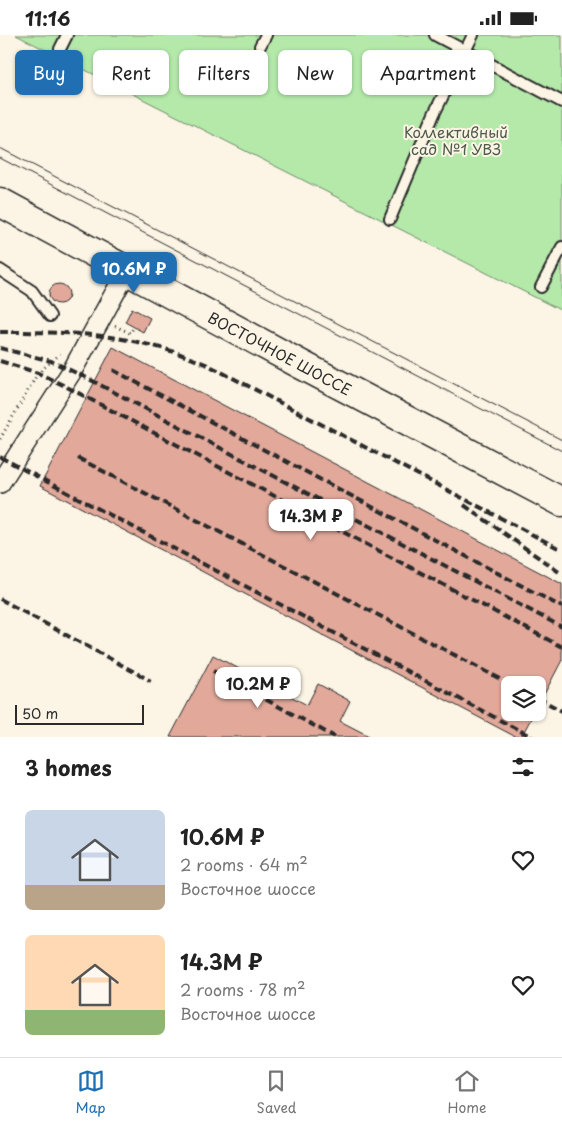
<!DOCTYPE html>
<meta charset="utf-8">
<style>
:root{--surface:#fff;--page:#f6f6f6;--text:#222;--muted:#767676;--line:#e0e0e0;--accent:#1f6fb2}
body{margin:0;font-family:"Playpen Sans",sans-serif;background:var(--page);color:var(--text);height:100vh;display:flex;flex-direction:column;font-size:19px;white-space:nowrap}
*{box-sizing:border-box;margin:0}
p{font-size:16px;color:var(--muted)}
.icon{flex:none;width:28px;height:28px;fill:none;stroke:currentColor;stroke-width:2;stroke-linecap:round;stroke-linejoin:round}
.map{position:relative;height:702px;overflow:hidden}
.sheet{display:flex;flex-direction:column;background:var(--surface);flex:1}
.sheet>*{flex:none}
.banner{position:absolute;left:15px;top:15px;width:532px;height:45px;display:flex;gap:10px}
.fabs{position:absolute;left:501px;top:641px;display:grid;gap:10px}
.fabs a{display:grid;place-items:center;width:45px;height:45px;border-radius:8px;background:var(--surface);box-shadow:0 1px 4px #0004;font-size:25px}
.scale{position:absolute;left:15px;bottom:12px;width:129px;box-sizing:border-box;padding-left:5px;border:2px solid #2b2b2b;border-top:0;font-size:14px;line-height:18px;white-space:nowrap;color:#2b2b2b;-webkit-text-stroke:4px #fcf5e5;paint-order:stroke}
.price{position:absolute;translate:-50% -42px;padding:0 11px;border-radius:10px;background:#fff;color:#222;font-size:16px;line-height:32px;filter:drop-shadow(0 1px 2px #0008)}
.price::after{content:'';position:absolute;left:50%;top:30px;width:15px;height:11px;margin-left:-8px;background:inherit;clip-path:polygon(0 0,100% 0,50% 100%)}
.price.selected{background:var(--accent);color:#fff}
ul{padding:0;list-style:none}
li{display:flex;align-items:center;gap:15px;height:125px;padding:0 25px}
li span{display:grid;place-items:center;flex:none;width:140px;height:100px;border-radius:8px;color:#555}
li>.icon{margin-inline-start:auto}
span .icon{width:60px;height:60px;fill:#fffc;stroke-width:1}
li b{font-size:21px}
h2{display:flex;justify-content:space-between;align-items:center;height:60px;padding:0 25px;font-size:21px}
.chip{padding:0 18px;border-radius:8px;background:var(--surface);box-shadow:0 1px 4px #0004;font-size:18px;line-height:45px}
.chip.selected{background:var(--accent);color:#fff}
.status{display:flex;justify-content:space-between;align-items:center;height:35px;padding:0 25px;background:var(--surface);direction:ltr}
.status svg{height:14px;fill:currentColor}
.menu{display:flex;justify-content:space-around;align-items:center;height:70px;border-top:1px solid var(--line);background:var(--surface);font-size:14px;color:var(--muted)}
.menu a{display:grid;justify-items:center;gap:2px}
.menu .selected{color:var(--accent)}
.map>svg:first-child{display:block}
.green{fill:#b4e9aa;stroke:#708a6a}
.building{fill:#e2a99b;stroke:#2b2b2b}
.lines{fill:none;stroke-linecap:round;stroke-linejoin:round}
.service-casing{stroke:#2b2b2b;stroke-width:14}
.minor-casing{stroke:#2b2b2b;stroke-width:22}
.primary-casing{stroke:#2b2b2b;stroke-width:31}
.path{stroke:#2b2b2b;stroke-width:3;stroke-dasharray:1 4;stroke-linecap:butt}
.service{stroke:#fcf5e5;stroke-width:10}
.minor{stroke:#fcf5e5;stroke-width:19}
.primary{stroke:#fcf5e5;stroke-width:28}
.tram{stroke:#2b2b2b;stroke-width:1}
.rail{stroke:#2b2b2b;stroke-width:4;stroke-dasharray:8 4;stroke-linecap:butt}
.labels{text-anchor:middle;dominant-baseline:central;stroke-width:4;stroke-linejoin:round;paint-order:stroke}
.park-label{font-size:15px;fill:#4d5a4b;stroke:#fcf5e5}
.street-label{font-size:15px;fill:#2b2b2b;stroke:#fcf5e5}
</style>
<div class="status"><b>11:16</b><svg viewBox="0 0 49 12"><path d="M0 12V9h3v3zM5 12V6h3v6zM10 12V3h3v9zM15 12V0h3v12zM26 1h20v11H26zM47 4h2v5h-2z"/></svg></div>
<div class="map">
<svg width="562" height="702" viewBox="0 0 562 702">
<rect width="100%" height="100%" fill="#fcf5e5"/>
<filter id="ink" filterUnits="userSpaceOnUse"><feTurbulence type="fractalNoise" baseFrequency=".02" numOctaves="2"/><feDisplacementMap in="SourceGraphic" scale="10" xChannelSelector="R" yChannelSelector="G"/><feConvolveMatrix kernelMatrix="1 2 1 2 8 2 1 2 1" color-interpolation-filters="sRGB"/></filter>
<g filter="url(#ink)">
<polygon class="green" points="16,0 562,0 562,276"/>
<g class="building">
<circle cx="59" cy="259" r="10"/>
<polygon points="132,273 150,283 143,297 125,287"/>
<polygon points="113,312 562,549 562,625 538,671 538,650 510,650 510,678 534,678 521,702 516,702 40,451"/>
<polygon points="213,620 307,670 318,649 350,666 340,686 371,702 170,702"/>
</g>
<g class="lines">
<g class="service-casing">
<g id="service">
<polyline points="435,0 562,67"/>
<polyline points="260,11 266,0"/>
<polyline points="60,14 67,0"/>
<polyline points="390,184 434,79 473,0"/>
<polyline points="0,235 32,256 50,281"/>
<polyline points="541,252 562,212"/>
</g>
</g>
<g class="minor-casing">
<polyline id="minor" points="0,448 72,336 127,236"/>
</g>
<g class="primary-casing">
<polyline id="primary" points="0,167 300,329 562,467"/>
</g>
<g class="path">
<polyline points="115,291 130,298 134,292"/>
<polyline points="0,404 38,338 60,319"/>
</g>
<use href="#service" class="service"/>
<use href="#minor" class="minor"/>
<use href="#primary" class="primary"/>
<g class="tram">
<polyline points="0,113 562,405"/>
<polyline points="0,123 562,416"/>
</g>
<g class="rail">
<path d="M0 297C51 297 104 297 153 311 172 315 190 323 208 330L562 515"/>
<polyline points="0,313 51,326 89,344 562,592"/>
<polyline points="0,326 38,338 63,350 562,612"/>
<polyline points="113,335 562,572"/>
<polyline points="0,422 532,702"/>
<polyline points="78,423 512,650"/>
<polyline points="464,470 562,539"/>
<polyline points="0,564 151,646"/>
<polyline points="213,636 335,702"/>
<polyline points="538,663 562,676"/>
</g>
</g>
</g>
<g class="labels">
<g class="park-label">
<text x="456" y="96">Коллективный<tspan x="456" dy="17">сад №1 УВЗ</tspan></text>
</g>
<g class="street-label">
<text transform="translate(280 318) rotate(28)">ВОСТОЧНОЕ ШОССЕ</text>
</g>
</g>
</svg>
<div class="fabs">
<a><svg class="icon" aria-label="layers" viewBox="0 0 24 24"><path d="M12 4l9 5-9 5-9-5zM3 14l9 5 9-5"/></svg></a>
</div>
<div class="scale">50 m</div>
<b class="price selected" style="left:134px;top:259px">10.6M ₽</b>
<b class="price" style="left:311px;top:506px">14.3M ₽</b>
<b class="price" style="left:258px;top:674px">10.2M ₽</b>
<div class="banner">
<a class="chip selected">Buy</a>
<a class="chip">Rent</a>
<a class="chip">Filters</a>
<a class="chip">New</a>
<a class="chip">Apartment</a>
</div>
</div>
<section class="sheet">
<h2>3 homes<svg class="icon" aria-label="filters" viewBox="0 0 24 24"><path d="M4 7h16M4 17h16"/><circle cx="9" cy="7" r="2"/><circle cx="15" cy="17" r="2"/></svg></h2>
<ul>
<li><span style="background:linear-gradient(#c9d6e8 75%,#b9a48a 0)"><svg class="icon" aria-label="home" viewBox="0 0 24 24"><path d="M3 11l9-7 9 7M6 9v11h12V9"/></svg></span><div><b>10.6M ₽</b><p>2 rooms · 64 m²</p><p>Восточное шоссе</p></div><svg class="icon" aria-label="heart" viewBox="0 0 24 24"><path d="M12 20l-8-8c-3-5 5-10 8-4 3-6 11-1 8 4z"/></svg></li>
<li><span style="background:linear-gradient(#ffd9b3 75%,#8fb573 0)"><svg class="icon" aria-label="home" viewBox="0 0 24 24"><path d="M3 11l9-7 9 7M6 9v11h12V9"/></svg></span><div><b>14.3M ₽</b><p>2 rooms · 78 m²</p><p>Восточное шоссе</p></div><svg class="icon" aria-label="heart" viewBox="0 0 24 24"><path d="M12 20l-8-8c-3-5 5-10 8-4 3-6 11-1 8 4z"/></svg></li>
</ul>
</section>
<nav class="menu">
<a class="selected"><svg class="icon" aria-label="map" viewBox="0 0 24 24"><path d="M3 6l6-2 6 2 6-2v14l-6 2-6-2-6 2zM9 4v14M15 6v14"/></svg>Map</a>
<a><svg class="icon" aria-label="saved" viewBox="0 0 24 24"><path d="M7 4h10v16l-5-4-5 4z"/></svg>Saved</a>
<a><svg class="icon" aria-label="home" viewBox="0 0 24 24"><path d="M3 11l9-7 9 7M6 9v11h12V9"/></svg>Home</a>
</nav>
